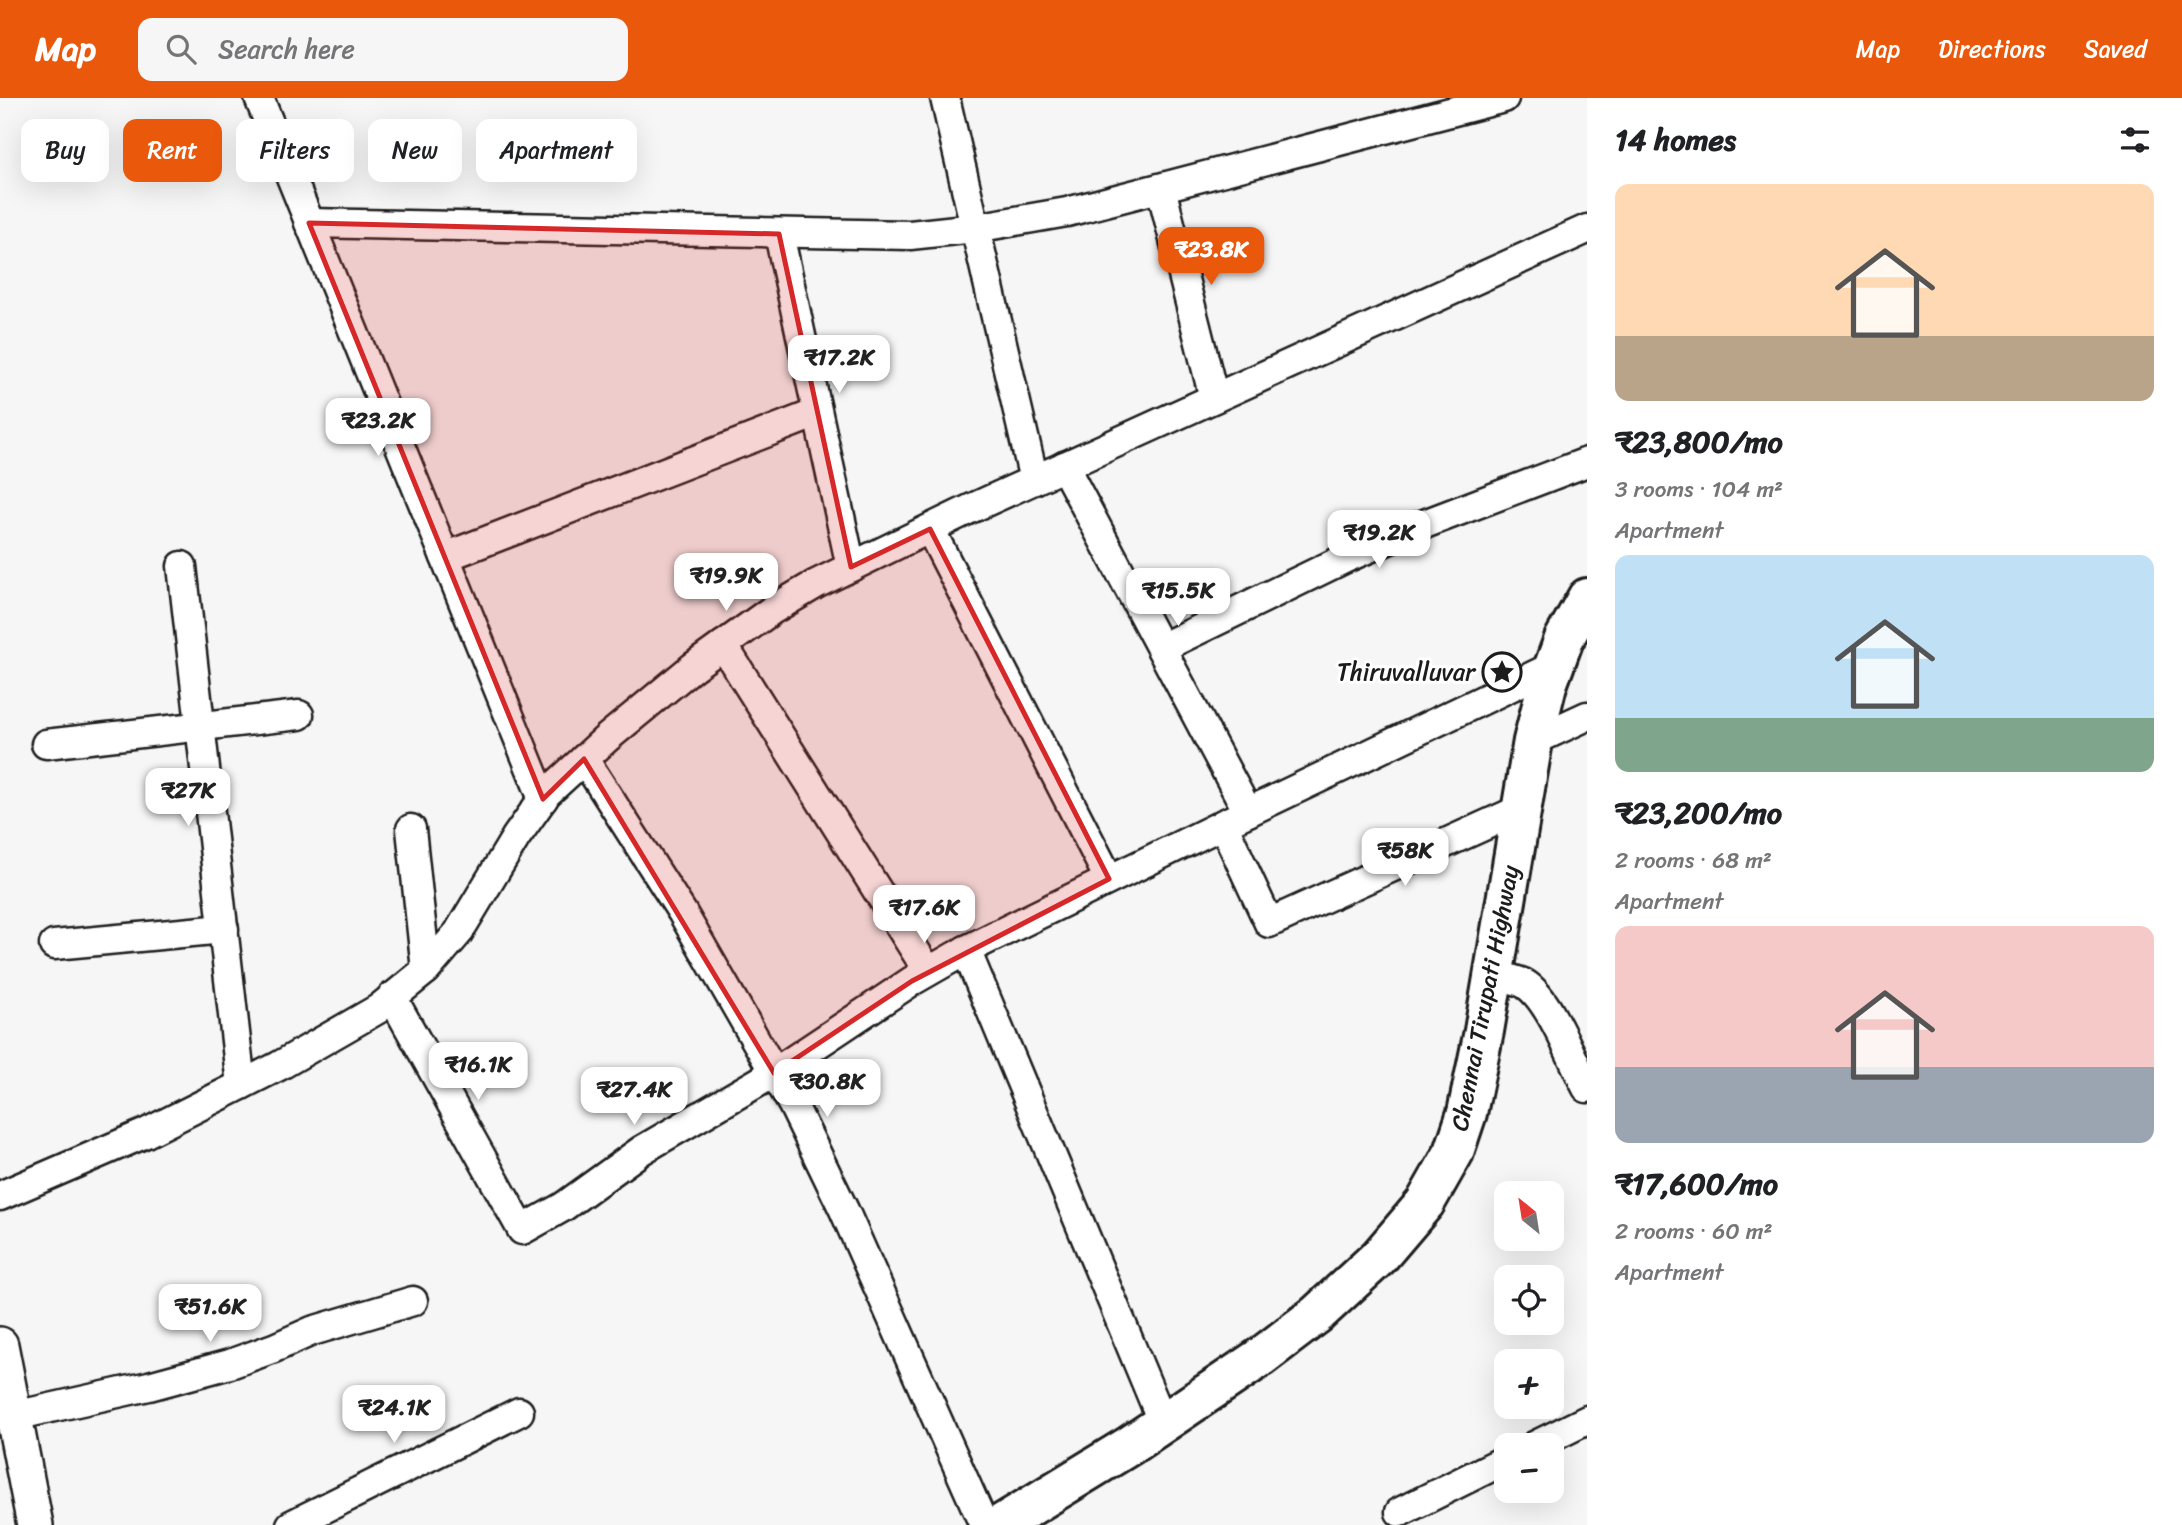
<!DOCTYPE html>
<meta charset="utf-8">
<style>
:root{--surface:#fff;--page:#f6f6f6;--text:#202124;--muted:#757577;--accent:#ea580c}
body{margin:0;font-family:Sriracha,sans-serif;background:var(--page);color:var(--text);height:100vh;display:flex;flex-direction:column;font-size:26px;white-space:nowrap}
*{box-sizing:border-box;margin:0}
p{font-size:23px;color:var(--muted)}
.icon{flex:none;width:38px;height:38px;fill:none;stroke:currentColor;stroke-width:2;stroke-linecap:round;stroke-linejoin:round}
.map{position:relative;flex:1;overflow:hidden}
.side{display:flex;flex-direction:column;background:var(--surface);width:595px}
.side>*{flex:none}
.banner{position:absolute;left:21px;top:21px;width:665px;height:63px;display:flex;gap:14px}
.needle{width:46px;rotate:330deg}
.tools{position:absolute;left:1494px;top:1083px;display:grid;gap:14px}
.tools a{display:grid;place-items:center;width:70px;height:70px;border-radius:14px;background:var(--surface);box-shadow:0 7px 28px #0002;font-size:35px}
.price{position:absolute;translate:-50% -60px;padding:0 16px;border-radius:14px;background:#fff;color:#222;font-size:23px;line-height:46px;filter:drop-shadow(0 2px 4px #0008)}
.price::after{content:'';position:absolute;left:50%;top:42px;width:21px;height:16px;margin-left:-10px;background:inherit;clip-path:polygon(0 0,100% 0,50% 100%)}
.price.current{background:var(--accent);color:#fff}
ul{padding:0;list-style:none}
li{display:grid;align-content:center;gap:14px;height:371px;padding:0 28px}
li span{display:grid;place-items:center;height:217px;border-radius:14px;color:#555}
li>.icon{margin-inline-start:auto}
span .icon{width:126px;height:126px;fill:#fffc;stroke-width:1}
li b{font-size:30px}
h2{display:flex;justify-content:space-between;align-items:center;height:84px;padding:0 28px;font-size:30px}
.tag{padding:0 24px;border-radius:14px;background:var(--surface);box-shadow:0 7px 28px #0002;font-size:24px;line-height:63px}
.tag.current{background:var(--accent);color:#fff}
header{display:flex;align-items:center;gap:42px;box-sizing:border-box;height:98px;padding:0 35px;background:var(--accent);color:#fff}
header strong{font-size:33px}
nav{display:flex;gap:38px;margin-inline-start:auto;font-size:24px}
.search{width:490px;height:63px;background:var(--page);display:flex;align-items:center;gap:18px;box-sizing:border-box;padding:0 24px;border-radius:14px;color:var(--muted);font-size:26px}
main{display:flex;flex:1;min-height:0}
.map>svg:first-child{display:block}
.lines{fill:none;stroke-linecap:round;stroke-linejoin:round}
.minor-casing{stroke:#1c1c1c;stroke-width:33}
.tertiary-casing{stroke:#1c1c1c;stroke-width:40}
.primary-casing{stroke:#1c1c1c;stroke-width:44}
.minor{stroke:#fff;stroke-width:28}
.tertiary{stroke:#fff;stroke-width:35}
.primary{stroke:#fff;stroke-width:38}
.marked{fill:#d62828;fill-opacity:0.2;stroke:#d62828;stroke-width:5;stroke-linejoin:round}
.labels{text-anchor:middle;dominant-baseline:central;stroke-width:6;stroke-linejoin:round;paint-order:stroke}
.poi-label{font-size:24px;fill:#1c1c1c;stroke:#fff;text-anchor:end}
.street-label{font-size:24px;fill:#1c1c1c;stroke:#fff}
</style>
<header>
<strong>Map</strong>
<div class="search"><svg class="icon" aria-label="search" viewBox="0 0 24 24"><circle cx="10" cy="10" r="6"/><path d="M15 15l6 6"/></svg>Search here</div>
<nav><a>Map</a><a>Directions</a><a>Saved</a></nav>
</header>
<main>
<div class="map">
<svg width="1587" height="1427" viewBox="0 0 1587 1427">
<rect width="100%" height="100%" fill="#f6f6f6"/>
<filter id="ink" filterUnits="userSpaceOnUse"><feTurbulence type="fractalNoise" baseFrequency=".0143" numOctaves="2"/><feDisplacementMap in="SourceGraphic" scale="14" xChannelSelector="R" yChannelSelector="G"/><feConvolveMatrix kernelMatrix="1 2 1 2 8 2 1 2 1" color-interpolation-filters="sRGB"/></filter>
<g filter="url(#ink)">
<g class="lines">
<g class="minor-casing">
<g id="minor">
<polyline points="259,0 543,701"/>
<polyline points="945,0 1034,382"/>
<polyline points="1161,90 1214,300"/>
<polyline points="309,125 910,137 975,130 1067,114 1504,0"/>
<polyline points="779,136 851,469"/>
<polyline points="1064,368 1248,714"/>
<polyline points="930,431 1109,781"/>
<polyline points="445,459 817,315"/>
<polyline points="182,468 241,987"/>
<polyline points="723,547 928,873"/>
<polyline points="1161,550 1346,460 1427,425 1587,364"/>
<polyline points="1533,643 1587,618"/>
<polyline points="46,646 299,617"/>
<polyline points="584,661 682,814 793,1007 844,1112 984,1427"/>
<polyline points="1223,726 1269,825 1521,711"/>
<polyline points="411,731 426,872"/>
<polyline points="54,847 224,831"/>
<polyline points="966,852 1163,1325"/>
<path d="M1494 877C1504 880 1516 881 1525 886 1550 901 1573 964 1587 990"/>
<polyline points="392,899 522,1132 563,1109 642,1052 774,975 912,883 966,852 1248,714 1554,568"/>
<polyline points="0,1098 146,1035 279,968 378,911 426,872 458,835 516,739 547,695 607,640 693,569 772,512 816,486 970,411 1587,131"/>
<polyline points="14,1318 149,1288 230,1266 274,1250 312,1233 413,1203"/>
<polyline points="1534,1348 1587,1322"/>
<polyline points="1400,1414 1507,1361"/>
<polyline points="291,1427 519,1314"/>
</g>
</g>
<g class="tertiary-casing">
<polyline id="tertiary" points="0,1247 35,1427"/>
</g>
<g class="primary-casing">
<polyline id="primary" points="1000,1427 1129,1348 1258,1261 1316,1217 1379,1159 1425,1105 1454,1054 1467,1015 1484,933 1533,643 1547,587 1564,541 1587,500"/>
</g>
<use href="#minor" class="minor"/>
<use href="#tertiary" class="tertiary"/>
<use href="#primary" class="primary"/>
</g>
</g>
<path class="marked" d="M309 125 779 136 851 469 930 431 1109 781 912 883 774 975 584 661 543 701Z"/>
<defs>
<g id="sight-ring" transform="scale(2.0125)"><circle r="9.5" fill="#fff" stroke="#1c1c1c" stroke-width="1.5"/><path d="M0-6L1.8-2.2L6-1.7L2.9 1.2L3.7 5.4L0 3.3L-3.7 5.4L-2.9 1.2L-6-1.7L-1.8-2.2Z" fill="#1c1c1c"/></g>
</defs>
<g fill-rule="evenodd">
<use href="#sight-ring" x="1502" y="574"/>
</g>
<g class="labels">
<g class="poi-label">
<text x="1475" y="574">Thiruvalluvar</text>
</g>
<g class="street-label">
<text transform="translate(1485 900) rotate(-79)">Chennai Tirupati Highway</text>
</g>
</g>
</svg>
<div class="tools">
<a><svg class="needle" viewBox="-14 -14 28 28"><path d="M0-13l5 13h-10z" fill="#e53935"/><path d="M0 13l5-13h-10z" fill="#757577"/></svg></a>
<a><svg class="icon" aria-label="locate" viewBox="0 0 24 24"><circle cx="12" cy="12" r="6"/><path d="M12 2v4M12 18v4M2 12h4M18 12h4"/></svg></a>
<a>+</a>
<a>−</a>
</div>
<b class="price current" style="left:1211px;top:189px">₹23.8K</b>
<b class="price" style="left:839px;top:297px">₹17.2K</b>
<b class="price" style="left:378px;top:360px">₹23.2K</b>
<b class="price" style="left:1379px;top:472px">₹19.2K</b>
<b class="price" style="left:726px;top:515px">₹19.9K</b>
<b class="price" style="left:1178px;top:530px">₹15.5K</b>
<b class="price" style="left:188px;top:730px">₹27K</b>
<b class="price" style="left:1405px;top:790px">₹58K</b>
<b class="price" style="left:924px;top:847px">₹17.6K</b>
<b class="price" style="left:478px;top:1004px">₹16.1K</b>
<b class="price" style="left:827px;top:1021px">₹30.8K</b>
<b class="price" style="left:634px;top:1029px">₹27.4K</b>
<b class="price" style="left:210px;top:1246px">₹51.6K</b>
<b class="price" style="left:394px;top:1347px">₹24.1K</b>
<div class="banner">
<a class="tag">Buy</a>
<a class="tag current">Rent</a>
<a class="tag">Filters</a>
<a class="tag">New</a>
<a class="tag">Apartment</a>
</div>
</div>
<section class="side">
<h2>14 homes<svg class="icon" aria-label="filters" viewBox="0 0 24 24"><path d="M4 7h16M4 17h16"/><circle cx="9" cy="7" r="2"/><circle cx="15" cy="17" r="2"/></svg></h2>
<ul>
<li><span style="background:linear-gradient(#ffd9b3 70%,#b9a48a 0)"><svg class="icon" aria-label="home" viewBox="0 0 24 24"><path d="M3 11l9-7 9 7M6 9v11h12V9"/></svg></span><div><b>₹23,800/mo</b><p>3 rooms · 104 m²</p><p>Apartment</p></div></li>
<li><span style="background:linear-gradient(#bfe0f5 75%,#7fa58c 0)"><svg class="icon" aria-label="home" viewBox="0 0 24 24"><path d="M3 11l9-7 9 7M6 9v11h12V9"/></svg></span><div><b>₹23,200/mo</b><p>2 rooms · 68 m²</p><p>Apartment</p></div></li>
<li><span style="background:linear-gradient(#f6c9c9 65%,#9aa5b1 0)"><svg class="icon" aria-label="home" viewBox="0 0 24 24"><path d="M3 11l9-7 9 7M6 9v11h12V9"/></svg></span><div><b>₹17,600/mo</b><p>2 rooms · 60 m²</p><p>Apartment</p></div></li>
</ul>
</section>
</main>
